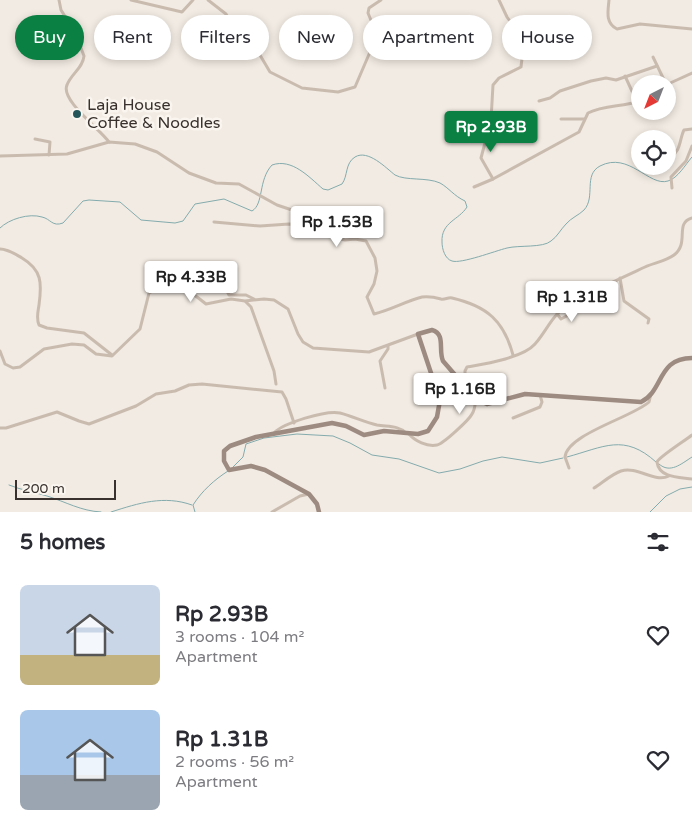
<!DOCTYPE html>
<meta charset="utf-8">
<style>
:root{--surface:#fff;--page:#f7f7f7;--text:#2b2b33;--muted:#7c7c81;--accent:#0b8043}
body{margin:0;font-family:"Varela Round",sans-serif;background:var(--page);color:var(--text);height:100vh;display:flex;flex-direction:column;font-size:19px;white-space:nowrap}
*{box-sizing:border-box;margin:0}
p{font-size:16px;color:var(--muted)}
.icon{flex:none;width:28px;height:28px;fill:none;stroke:currentColor;stroke-width:2;stroke-linecap:round;stroke-linejoin:round}
.map{position:relative;height:512px;overflow:hidden}
.side{display:flex;flex-direction:column;background:var(--surface);flex:1}
.side>*{flex:none}
.top-card{position:absolute;left:15px;top:15px;width:662px;height:45px;display:flex;gap:10px}
.needle{width:32px;rotate:222deg}
.fabs{position:absolute;left:631px;top:75px;display:grid;gap:10px}
.fabs a{display:grid;place-items:center;width:45px;height:45px;border-radius:50%;background:var(--surface);box-shadow:0 2px 8px #0003;font-size:25px}
.scale{position:absolute;left:15px;bottom:12px;width:101px;box-sizing:border-box;padding-left:5px;border:2px solid #39312d;border-top:0;font-size:14px;line-height:18px;white-space:nowrap;color:#39312d;-webkit-text-stroke:4px #faf5ef;paint-order:stroke}
.price{position:absolute;translate:-50% -42px;padding:0 11px;border-radius:5px;background:#fff;color:#222;font-size:16px;line-height:32px;filter:drop-shadow(0 1px 2px #0008)}
.price::after{content:'';position:absolute;left:50%;top:30px;width:15px;height:11px;margin-left:-8px;background:inherit;clip-path:polygon(0 0,100% 0,50% 100%)}
.price.active{background:var(--accent);color:#fff}
ul{padding:0;list-style:none}
li{display:flex;align-items:center;gap:15px;height:125px;padding:0 20px}
li span{display:grid;place-items:center;flex:none;width:140px;height:100px;border-radius:8px;color:#555}
li>.icon{margin-inline-start:auto}
span .icon{width:60px;height:60px;fill:#fffc;stroke-width:1}
li b{font-size:21px}
h2{display:flex;justify-content:space-between;align-items:center;height:60px;padding:0 20px;font-size:21px}
.chip{padding:0 18px;border-radius:22px;background:var(--surface);box-shadow:0 2px 8px #0003;font-size:18px;line-height:45px}
.chip.active{background:var(--accent);color:#fff}
.map>svg:first-child{display:block}
.lines{fill:none;stroke-linecap:round;stroke-linejoin:round}
.stream{stroke:#84abad;stroke-width:1}
.street{stroke:#cabbaf;stroke-width:3}
.secondary{stroke:#9d8b81;stroke-width:4.5}
.poi-dot{fill:#255558;stroke:#faf5ef;stroke-width:2}
.labels{text-anchor:middle;dominant-baseline:central;stroke-width:5;stroke-linejoin:round;paint-order:stroke}
.poi-label{font-size:16px;fill:#39312d;stroke:#faf5ef;text-anchor:start}
</style>
<div class="map">
<svg width="692" height="512" viewBox="0 0 692 512">
<rect width="100%" height="100%" fill="#f2ebe3"/>
<g class="lines">
<g class="stream">
<path d="M0 228C9 219 29 213 42 217 51 219 52 227 63 223L83 201 89 200 120 202 141 220 175 223 183 221 195 204 224 199 252 211C264 204 258 180 272 165 292 158 309 177 323 189L328 190 342 184C348 176 345 163 355 157 368 149 386 168 395 175 406 181 427 177 440 183 449 188 454 196 465 201L467 207C459 220 441 222 442 242 442 249 445 259 452 261 461 264 495 251 507 248 519 245 543 248 551 241 557 237 561 229 566 224 571 218 579 215 584 210 596 197 583 175 600 166 629 151 649 187 668 181 678 178 685 165 692 157"/>
<path d="M567 457C604 447 624 433 656 462"/>
<path d="M659 464C670 474 681 464 692 457"/>
<polyline points="233,467 243,457 246,444 264,438 297,434 333,436 350,443 372,455 399,459 439,473 460,469 483,461 502,457 540,463 563,458"/>
<path d="M9 485C21 490 34 492 47 496 66 502 81 511 101 512"/>
<path d="M111 512C139 503 164 495 192 505"/>
<path d="M195 512 193 505C202 491 214 480 228 471"/>
<polyline points="650,512 666,496 680,489 692,487"/>
</g>
<g class="street">
<path d="M59 0 61 10 75 32 84 56C83 68 71 74 67 85 60 100 101 130 109 142"/>
<polyline points="131,0 182,12 193,0"/>
<polyline points="208,0 226,14 238,36 257,50 270,72 302,88 338,92 355,87 376,38 375,30 368,13 369,8 381,0"/>
<path d="M499 0 507 17 524 41 521 67 499 78 493 85 491 120 481 158 493 179 579 132 588 113C604 105 622 107 640 101"/>
<path d="M609 0C608 11 605 23 617 29L640 24 692 29"/>
<polyline points="653,57 666,84"/>
<polyline points="625,76 637,102"/>
<polyline points="668,84 692,73"/>
<polyline points="539,101 550,98 560,91 591,81 606,78 616,80 657,66"/>
<polyline points="561,119 584,119"/>
<polyline points="35,139 50,142 49,155"/>
<path d="M0 156 67 154 109 142 135 144 157 152 189 173 216 183 239 184 277 205 292 210 311 225 322 230 336 238 345 240 355 239 366 241 375 258 377 271 374 284 367 297 374 314C391 310 406 301 422 297 429 296 434 297 441 299 445 300 448 297 452 298 487 306 504 321 513 355"/>
<path d="M668 157C681 154 679 140 684 130L692 129"/>
<polyline points="474,187 493,179"/>
<polyline points="672,188 671,177 686,161 692,146"/>
<polyline points="214,222 260,226 289,224 312,226"/>
<path d="M0 249C8 249 15 254 22 258 42 270 42 283 39 305 38 312 36 318 39 325L47 328 84 333 112 355"/>
<polyline points="229,272 223,273 224,285 229,295 246,295 254,299"/>
<polyline points="620,278 624,301 649,319 648,323"/>
<polyline points="246,302 251,307 274,371 276,384"/>
<polyline points="557,314 561,319 593,302"/>
<path d="M0 351 5 364 13 368 20 367 44 349 72 344 84 345 96 354 112 356 140 329 149 293C171 278 188 289 206 304L231 299 245 301 264 299 274 300 288 309 298 334 303 342 313 348 369 352 418 334"/>
<path d="M465 385V371L467 367C484 364 523 358 535 344 546 332 552 315 567 306 592 291 619 279 645 267 654 263 666 261 674 255 690 243 674 223 692 218"/>
<polyline points="385,388 380,361 388,349 388,346"/>
<polyline points="513,418 540,407 542,402 540,395"/>
<polyline points="0,428 6,428 57,412 79,421 89,424 136,406 156,394 175,391 189,385 202,384 282,392 286,399 294,423"/>
<path d="M274 433C283 423 326 410 340 413 352 416 364 422 377 425 387 427 398 425 406 433"/>
<path d="M409 434C415 441 427 447 437 445 443 444 469 420 472 414 475 410 475 404 476 399"/>
<path d="M692 435C686 440 659 457 657 462 659 478 679 477 692 479"/>
<path d="M569 468 565 457C567 434 633 417 649 402L651 394"/>
<path d="M594 488C602 483 612 474 621 471 638 466 654 483 669 476"/>
<polyline points="272,512 300,496 309,494"/>
</g>
<path class="secondary" d="M319 512 317 504 309 494 265 470 251 466 229 470 224 461V451L230 446 256 437 332 423 346 426 364 435 384 431 418 434 428 431 437 417 440 400 418 334 432 330C446 334 438 350 443 361L476 399 487 404 525 394 641 402C664 391 657 358 692 358"/>
</g>
<circle class="poi-dot" cx="77" cy="114" r="5"/>
<g class="labels">
<g class="poi-label">
<text x="87" y="105">Laja House<tspan x="87" dy="18">Coffee &amp; Noodles</tspan></text>
</g>
</g>
</svg>
<div class="fabs">
<a><svg class="needle" viewBox="-14 -14 28 28"><path d="M0-13l5 13h-10z" fill="#e53935"/><path d="M0 13l5-13h-10z" fill="#7c7c81"/></svg></a>
<a><svg class="icon" aria-label="locate" viewBox="0 0 24 24"><circle cx="12" cy="12" r="6"/><path d="M12 2v4M12 18v4M2 12h4M18 12h4"/></svg></a>
</div>
<div class="scale">200 m</div>
<b class="price active" style="left:491px;top:153px">Rp 2.93B</b>
<b class="price" style="left:337px;top:248px">Rp 1.53B</b>
<b class="price" style="left:191px;top:303px">Rp 4.33B</b>
<b class="price" style="left:572px;top:323px">Rp 1.31B</b>
<b class="price" style="left:460px;top:415px">Rp 1.16B</b>
<div class="top-card">
<a class="chip active">Buy</a>
<a class="chip">Rent</a>
<a class="chip">Filters</a>
<a class="chip">New</a>
<a class="chip">Apartment</a>
<a class="chip">House</a>
</div>
</div>
<section class="side">
<h2>5 homes<svg class="icon" aria-label="filters" viewBox="0 0 24 24"><path d="M4 7h16M4 17h16"/><circle cx="9" cy="7" r="2"/><circle cx="15" cy="17" r="2"/></svg></h2>
<ul>
<li><span style="background:linear-gradient(#c9d6e8 70%,#c2b280 0)"><svg class="icon" aria-label="home" viewBox="0 0 24 24"><path d="M3 11l9-7 9 7M6 9v11h12V9"/></svg></span><div><b>Rp 2.93B</b><p>3 rooms · 104 m²</p><p>Apartment</p></div><svg class="icon" aria-label="heart" viewBox="0 0 24 24"><path d="M12 20l-8-8c-3-5 5-10 8-4 3-6 11-1 8 4z"/></svg></li>
<li><span style="background:linear-gradient(#a9c7e8 65%,#9aa5b1 0)"><svg class="icon" aria-label="home" viewBox="0 0 24 24"><path d="M3 11l9-7 9 7M6 9v11h12V9"/></svg></span><div><b>Rp 1.31B</b><p>2 rooms · 56 m²</p><p>Apartment</p></div><svg class="icon" aria-label="heart" viewBox="0 0 24 24"><path d="M12 20l-8-8c-3-5 5-10 8-4 3-6 11-1 8 4z"/></svg></li>
</ul>
</section>
